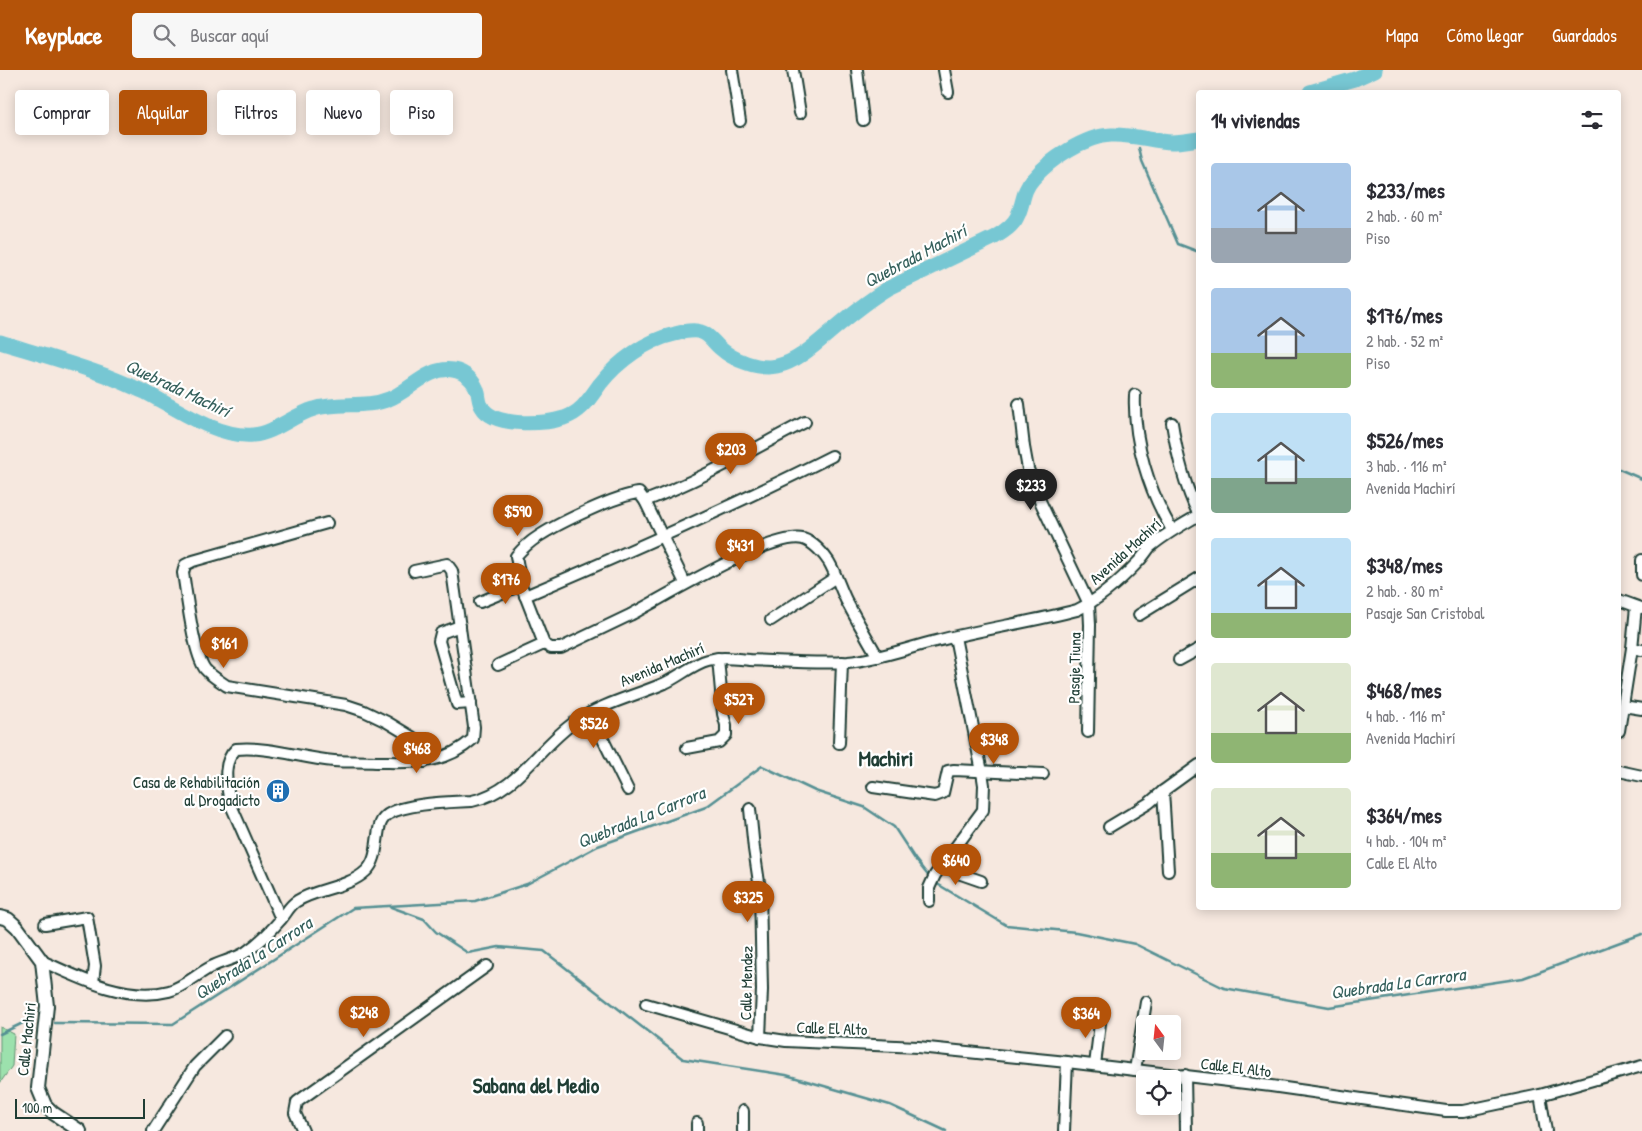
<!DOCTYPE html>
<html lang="es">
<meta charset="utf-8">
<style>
:root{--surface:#fff;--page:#f7f7f7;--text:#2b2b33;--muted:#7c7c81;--accent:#b45309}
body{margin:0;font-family:"Patrick Hand",sans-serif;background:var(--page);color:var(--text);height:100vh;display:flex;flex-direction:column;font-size:19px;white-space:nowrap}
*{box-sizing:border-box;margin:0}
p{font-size:16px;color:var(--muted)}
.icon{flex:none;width:28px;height:28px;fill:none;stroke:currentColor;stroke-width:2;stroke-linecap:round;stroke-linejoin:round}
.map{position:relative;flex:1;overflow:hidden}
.drawer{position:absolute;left:1196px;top:20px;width:425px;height:820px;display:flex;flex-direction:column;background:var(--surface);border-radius:5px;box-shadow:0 2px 12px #0003}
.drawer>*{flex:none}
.banner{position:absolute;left:15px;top:20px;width:475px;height:45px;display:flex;gap:10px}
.needle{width:32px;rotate:345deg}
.buttons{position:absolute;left:1136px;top:945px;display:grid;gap:10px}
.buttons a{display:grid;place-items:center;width:45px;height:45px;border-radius:5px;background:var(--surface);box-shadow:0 2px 12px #0003;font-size:25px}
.scale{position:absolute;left:15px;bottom:12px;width:130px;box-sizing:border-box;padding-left:5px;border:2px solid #1f3d34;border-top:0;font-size:14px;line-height:18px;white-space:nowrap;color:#1f3d34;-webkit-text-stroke:4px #fff;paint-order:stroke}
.price{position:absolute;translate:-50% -42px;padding:0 11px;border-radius:18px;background:var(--accent);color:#fff;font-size:16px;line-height:32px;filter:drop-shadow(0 1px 2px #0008)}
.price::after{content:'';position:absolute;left:50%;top:30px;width:15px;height:11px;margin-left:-8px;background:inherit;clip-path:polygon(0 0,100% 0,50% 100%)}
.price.current{background:#222;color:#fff}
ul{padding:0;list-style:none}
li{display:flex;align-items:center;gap:15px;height:125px;padding:0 15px}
li span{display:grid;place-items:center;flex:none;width:140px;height:100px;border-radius:5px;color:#555}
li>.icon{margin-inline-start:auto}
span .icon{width:60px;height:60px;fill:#fffc;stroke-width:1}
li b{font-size:21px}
h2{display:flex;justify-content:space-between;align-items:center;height:60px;padding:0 15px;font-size:21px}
.chip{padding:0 18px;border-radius:5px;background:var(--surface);box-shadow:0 2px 12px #0003;font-size:18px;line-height:45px}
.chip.current{background:var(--accent);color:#fff}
header{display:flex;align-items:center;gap:30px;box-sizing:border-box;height:70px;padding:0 25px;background:var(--accent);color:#fff}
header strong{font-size:24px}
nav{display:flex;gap:28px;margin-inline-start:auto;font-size:18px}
.search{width:350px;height:45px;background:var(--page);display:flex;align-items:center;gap:12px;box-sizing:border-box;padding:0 18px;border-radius:5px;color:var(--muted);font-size:19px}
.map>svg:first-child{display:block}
.green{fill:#9ce1ad;stroke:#5e8f70}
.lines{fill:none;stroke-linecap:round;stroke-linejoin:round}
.stream{stroke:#549093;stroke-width:2.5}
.river{stroke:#77c7d3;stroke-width:15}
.minor-casing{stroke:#1f3d34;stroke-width:14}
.tertiary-casing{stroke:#1f3d34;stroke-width:16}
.minor{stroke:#fff;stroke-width:10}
.tertiary{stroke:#fff;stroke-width:12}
.labels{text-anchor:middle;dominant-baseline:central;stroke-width:4.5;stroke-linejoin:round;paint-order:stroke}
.street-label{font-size:16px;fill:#1f3d34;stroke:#fff}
.poi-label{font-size:16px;fill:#1f3d34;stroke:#fff;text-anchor:end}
.water-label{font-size:18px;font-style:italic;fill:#35605c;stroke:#fff}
.district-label{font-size:21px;font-weight:bold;fill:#1f3d34;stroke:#fff}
</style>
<header>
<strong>Keyplace</strong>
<div class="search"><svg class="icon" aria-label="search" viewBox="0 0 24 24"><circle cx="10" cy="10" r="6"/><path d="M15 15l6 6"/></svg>Buscar aquí</div>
<nav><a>Mapa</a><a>Cómo llegar</a><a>Guardados</a></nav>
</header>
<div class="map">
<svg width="1642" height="1061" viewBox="0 0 1642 1061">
<rect width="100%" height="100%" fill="#f6e8df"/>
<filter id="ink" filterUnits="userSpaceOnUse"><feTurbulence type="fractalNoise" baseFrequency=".02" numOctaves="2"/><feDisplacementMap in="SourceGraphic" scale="10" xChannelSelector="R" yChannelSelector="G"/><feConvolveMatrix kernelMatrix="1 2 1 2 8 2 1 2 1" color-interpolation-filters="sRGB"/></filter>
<g filter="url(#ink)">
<polygon class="green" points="0,957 14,964 12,996 0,1013"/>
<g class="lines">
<g class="stream">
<polyline points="1139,78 1142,91 1178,174 1199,182"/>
<polyline points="1619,399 1642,409"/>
<polyline points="934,812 1006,855 1076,862 1135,874 1224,918 1329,937 1523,908 1642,864"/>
<polyline points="391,837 424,849 436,862 468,883 499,877 544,881 683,989 786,1005 890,1035 946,1061"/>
<polyline points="55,953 173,954 353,838 475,831 527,814 598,776 706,737 762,696 815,721 864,737 894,757 915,789 930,808"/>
<polyline points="0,964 25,952"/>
</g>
<g class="river">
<polyline points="1310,22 1355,9 1375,0"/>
<path d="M0 272C36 283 72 293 107 306 120 311 133 317 145 322 176 338 217 368 253 365 275 363 293 345 314 339 338 331 365 339 389 329 410 321 428 296 453 300 465 302 475 311 478 323 479 327 479 333 482 337 494 358 544 354 564 348 582 342 589 329 600 314 618 291 647 270 675 264 683 262 693 259 701 262 709 264 714 273 720 278 733 290 759 300 777 296 796 292 814 276 828 264 848 247 867 231 889 218L995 167C1003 162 1013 156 1017 147 1024 133 1022 121 1033 109 1050 89 1085 66 1111 65 1132 64 1152 71 1172 72 1181 72 1190 70 1199 69"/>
</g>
<g class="minor-casing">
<g id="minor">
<polyline points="732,0 740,51"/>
<polyline points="793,0 800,43"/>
<polyline points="857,0 863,50"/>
<polyline points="944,0 948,22"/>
<path d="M1135 325C1133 371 1149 421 1172 460"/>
<polyline points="1019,334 1024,377 1028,399 1040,431 1089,534 1090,555 1088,662"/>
<path d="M1172 353C1177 385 1184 416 1199 445"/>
<path d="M645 431C701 410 753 379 805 352"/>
<path d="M327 453 193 491 185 495 183 503C187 526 193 582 205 599 211 606 220 611 227 616L346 635 364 641 387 652 412 667 420 675 425 692"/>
<polyline points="1642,490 1642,505"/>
<path d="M685 513 645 431 639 423C617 425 559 453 539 466 531 471 523 478 516 486L521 515 544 574 551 578H561C584 567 607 556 630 545 661 529 772 461 803 469 813 472 824 484 829 492 836 504 840 518 846 530 856 549 867 568 878 587"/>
<path d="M525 526C629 482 731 437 832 386"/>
<polyline points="1619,530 1641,538"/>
<polyline points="480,532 521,515"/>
<polyline points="1139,545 1199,508"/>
<polyline points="771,550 836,507"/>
<polyline points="460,556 441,563 439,571 457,634 471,633"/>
<polyline points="1632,578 1642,580"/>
<polyline points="1179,590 1199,579"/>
<polyline points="498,595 544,574"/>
<polyline points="1623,636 1642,639"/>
<polyline points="590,643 628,720"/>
<polyline points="1619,661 1632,578 1636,537"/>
<polyline points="839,673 842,592"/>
<polyline points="687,678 719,672 726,665 726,655 723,644 718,588"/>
<polyline points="1619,701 1642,706"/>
<polyline points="873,717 935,726 943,723 948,701 954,700 1043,704"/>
<polyline points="1163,721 1168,801"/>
<polyline points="750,739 754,779 760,819 762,920 760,967"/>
<polyline points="1109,757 1149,733 1163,721 1199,695"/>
<polyline points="942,794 958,803 981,811"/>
<polyline points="929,831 929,818 935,805 983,740 984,715 982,702 955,567"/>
<path d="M281 849 230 733C227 714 221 694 236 679 269 676 301 688 334 691 348 692 362 691 376 692 413 692 443 696 473 669L474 657 452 501 447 494 414 501"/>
<polyline points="45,854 87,847 95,896 93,912"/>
<path d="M42 891C79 908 126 932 169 921 184 917 197 904 211 897 222 891 236 889 246 882 259 873 272 860 282 848 287 842 290 835 297 831 318 818 348 818 366 801 376 792 376 777 378 765 379 759 379 753 384 748 396 733 452 732 472 731 517 722 539 676 575 652 603 633 635 626 665 613 680 606 693 594 708 590 722 586 736 589 750 590 782 591 816 594 848 592 879 589 907 578 936 571 983 559 1031 552 1077 540 1100 529 1120 511 1138 492 1142 488 1146 482 1150 477 1165 464 1182 455 1199 445"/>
<polyline points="646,934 760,967 786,971 918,977 1067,992 1271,1016 1446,1041 1464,1041 1540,1025 1642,996"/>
<polyline points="1095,995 1101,945"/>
<polyline points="1135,1000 1146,932"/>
<polyline points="1185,1005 1186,1061"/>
<polyline points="1540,1025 1546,1061"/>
<polyline points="153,1061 195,996 225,966"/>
<polyline points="303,1061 295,1043 297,1032 487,896"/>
<polyline points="697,1061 697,1053"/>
<polyline points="743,1061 743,1041"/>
<polyline points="1064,1061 1067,992"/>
</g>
</g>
<g class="tertiary-casing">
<polyline id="tertiary" points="0,847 8,849 17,857 42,891 47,936 38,1018 45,1035 53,1043 80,1061"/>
</g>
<use href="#minor" class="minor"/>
<use href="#tertiary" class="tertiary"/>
</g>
</g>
<defs>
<g id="building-disc" transform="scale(1.25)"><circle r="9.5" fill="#1f6fb2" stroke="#fff"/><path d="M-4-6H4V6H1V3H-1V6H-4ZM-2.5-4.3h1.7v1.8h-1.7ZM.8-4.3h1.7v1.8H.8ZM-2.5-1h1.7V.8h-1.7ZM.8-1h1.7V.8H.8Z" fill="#fff"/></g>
</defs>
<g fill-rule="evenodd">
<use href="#building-disc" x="278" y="721"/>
</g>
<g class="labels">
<g class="street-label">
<text transform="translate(1125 481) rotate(-42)">Avenida Machirí</text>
<text transform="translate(662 594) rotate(-23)">Avenida Machirí</text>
<text transform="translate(1074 598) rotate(-89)">Pasaje Tiuna</text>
<text transform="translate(746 913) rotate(-89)">Calle Mendez</text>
<text transform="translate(832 958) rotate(2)">Calle El Alto</text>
<text transform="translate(26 969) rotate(-84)">Calle Machiri</text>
<text transform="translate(1236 997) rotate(7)">Calle El Alto</text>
</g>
<g class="poi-label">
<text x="260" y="712">Casa de Rehabilitación<tspan x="260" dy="18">al Drogadicto</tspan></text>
</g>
<g class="water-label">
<text transform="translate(915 186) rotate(-28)">Quebrada Machirí</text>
<text transform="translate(178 318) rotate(25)">Quebrada Machirí</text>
<text transform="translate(641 747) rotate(-22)">Quebrada La Carrora</text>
<text transform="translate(253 888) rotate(-33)">Quebrada La Carrora</text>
<text transform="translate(1398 913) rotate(-8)">Quebrada La Carrora</text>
</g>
<g class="district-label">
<text x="886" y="688">Machiri</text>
<text x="536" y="1015">Sabana del Medio</text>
</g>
</g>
</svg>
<div class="buttons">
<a><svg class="needle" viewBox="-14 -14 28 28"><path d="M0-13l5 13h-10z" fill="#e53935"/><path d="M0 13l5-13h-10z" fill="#7c7c81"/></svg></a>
<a><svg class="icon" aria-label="locate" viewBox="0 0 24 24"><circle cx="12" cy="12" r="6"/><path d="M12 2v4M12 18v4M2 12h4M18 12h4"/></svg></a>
</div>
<div class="scale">100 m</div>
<b class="price" style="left:731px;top:405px">$203</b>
<b class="price current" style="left:1031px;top:441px">$233</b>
<b class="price" style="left:518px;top:467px">$590</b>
<b class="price" style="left:740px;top:501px">$431</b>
<b class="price" style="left:506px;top:535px">$176</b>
<b class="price" style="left:224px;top:599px">$161</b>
<b class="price" style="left:739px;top:655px">$527</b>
<b class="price" style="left:594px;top:679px">$526</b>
<b class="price" style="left:994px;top:695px">$348</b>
<b class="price" style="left:417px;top:704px">$468</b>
<b class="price" style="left:956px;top:816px">$640</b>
<b class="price" style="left:748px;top:853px">$325</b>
<b class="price" style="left:364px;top:968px">$248</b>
<b class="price" style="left:1086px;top:969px">$364</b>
<div class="banner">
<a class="chip">Comprar</a>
<a class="chip current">Alquilar</a>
<a class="chip">Filtros</a>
<a class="chip">Nuevo</a>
<a class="chip">Piso</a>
</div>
<section class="drawer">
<h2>14 viviendas<svg class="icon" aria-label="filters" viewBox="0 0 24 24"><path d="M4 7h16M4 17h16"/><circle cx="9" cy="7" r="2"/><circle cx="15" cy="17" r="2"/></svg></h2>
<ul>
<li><span style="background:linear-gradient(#a9c7e8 65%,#9aa5b1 0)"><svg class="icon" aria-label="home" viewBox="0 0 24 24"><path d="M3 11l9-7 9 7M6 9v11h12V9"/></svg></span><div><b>$233/mes</b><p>2 hab. · 60 m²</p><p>Piso</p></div></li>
<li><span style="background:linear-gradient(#a9c7e8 65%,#8fb573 0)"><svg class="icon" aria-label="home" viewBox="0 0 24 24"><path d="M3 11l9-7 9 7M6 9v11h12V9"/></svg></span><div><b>$176/mes</b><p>2 hab. · 52 m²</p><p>Piso</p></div></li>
<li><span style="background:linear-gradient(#bfe0f5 65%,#7fa58c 0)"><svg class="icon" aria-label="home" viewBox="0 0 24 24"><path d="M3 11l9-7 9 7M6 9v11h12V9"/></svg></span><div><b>$526/mes</b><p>3 hab. · 116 m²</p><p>Avenida Machirí</p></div></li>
<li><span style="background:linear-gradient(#bfe0f5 75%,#8fb573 0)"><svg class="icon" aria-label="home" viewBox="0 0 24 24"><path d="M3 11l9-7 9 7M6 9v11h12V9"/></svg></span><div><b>$348/mes</b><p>2 hab. · 80 m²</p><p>Pasaje San Cristobal</p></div></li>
<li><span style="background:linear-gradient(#dfe7d0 70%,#8fb573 0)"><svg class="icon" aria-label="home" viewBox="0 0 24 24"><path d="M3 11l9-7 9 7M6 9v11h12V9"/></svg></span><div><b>$468/mes</b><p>4 hab. · 116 m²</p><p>Avenida Machirí</p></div></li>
<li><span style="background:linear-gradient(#dfe7d0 65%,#8fb573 0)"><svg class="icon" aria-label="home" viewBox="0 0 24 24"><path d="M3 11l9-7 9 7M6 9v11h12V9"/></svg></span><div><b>$364/mes</b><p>4 hab. · 104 m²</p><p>Calle El Alto</p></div></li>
</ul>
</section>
</div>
